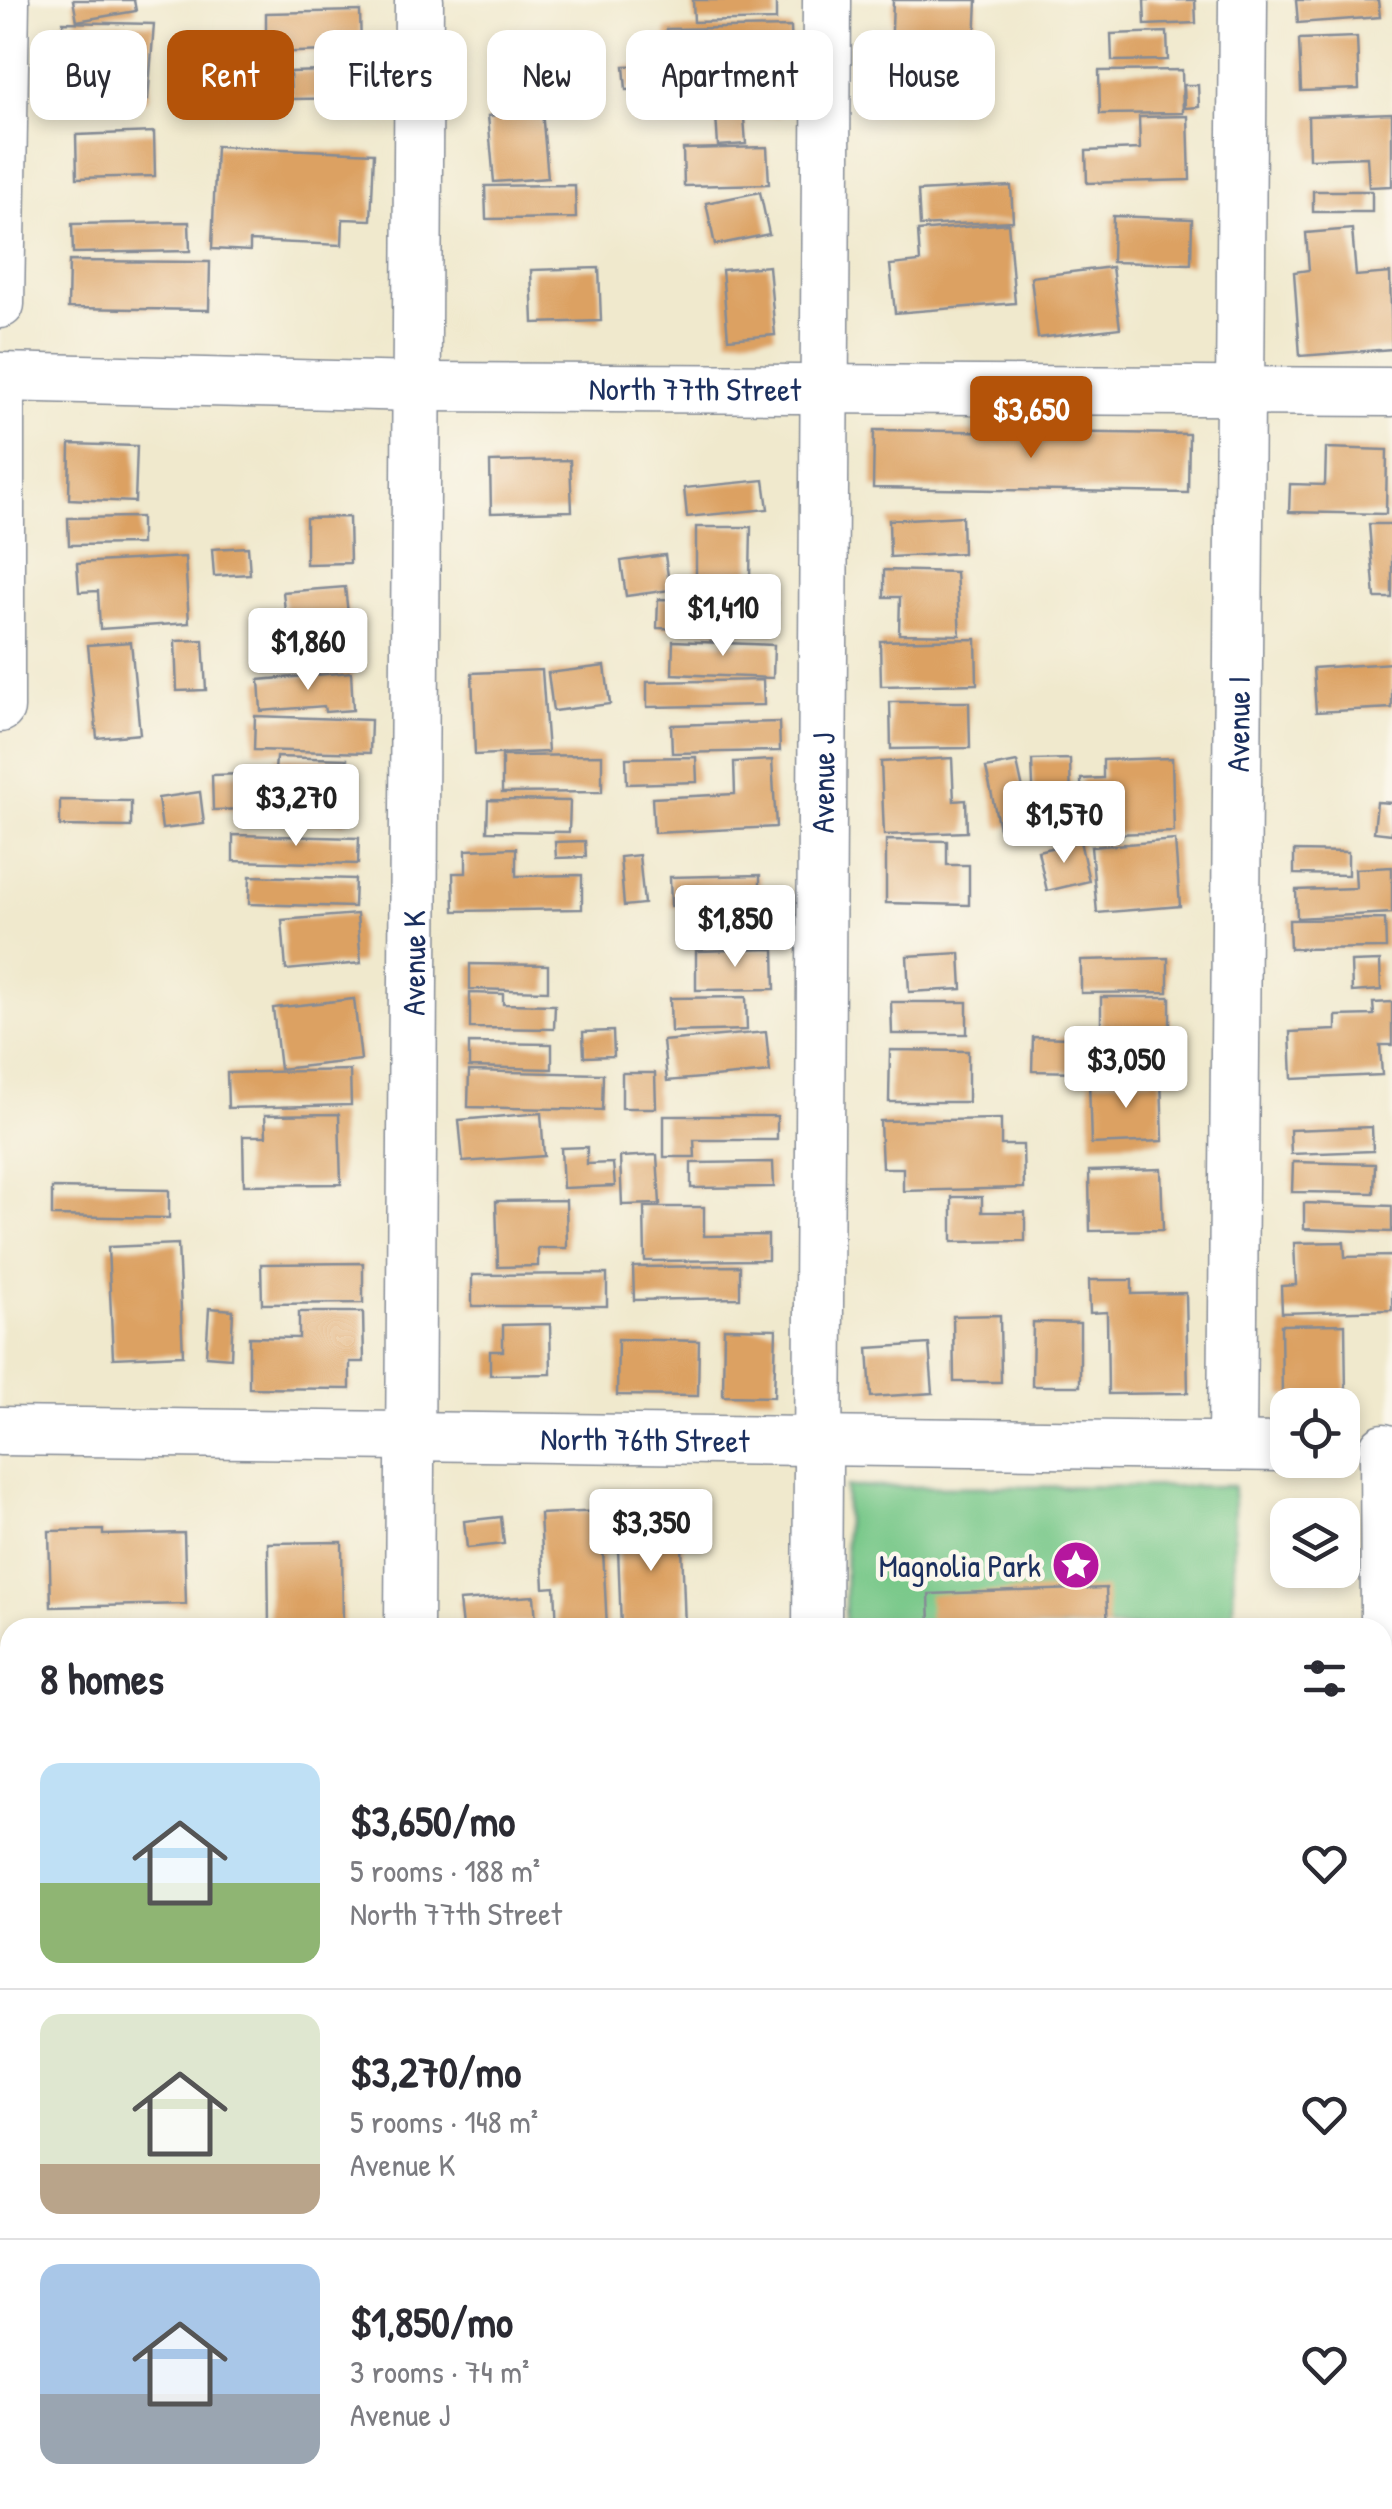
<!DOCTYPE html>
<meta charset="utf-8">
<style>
:root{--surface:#fff;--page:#f2f2f3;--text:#2b2b33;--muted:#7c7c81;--line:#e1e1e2;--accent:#b45309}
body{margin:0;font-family:"Patrick Hand",sans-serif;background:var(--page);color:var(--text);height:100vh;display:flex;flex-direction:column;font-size:38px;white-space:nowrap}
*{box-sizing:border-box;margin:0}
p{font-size:32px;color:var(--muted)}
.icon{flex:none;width:55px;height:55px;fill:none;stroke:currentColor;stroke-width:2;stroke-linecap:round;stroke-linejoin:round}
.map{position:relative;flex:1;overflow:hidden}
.drawer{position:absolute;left:0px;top:1618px;width:1392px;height:892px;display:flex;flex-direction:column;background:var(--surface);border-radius:30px 30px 0 0;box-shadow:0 5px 15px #0003}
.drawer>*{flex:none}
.hud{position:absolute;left:30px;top:30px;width:1332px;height:90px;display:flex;gap:20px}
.buttons{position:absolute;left:1270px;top:1388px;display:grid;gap:20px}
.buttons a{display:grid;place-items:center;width:90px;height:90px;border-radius:20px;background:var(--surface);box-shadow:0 5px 15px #0003;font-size:50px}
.price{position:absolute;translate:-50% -85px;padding:0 22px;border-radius:10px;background:#fff;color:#222;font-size:32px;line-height:65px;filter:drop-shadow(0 2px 5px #0008)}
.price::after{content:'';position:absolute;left:50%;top:60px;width:30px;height:22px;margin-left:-15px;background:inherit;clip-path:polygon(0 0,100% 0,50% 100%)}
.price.active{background:var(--accent);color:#fff}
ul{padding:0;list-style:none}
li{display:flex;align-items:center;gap:30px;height:250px;padding:0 40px}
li+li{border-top:2px solid var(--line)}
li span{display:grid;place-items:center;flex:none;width:280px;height:200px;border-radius:20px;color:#555}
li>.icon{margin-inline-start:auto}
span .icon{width:120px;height:120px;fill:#fffc;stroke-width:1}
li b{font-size:42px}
h2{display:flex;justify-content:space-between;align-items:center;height:120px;padding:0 40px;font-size:42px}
.pill{padding:0 35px;border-radius:20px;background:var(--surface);box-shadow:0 5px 15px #0003;font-size:35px;line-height:90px}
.pill.active{background:var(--accent);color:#fff}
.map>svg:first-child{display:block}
.green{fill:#78c889;stroke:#4a7c74;stroke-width:2.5}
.building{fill:#dca162}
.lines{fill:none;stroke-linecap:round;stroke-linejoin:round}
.minor-casing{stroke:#868c96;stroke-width:51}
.major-casing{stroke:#868c96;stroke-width:59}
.minor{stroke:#fff;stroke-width:48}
.major{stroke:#fabe6e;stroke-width:55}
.labels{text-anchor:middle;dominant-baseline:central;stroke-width:9;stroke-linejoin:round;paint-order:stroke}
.street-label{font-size:32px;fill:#1b2f5e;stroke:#fbf7ec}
.poi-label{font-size:32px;fill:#1b2f5e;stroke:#fbf7ec;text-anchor:end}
</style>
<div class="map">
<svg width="1392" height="2509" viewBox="0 0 1392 2509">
<rect width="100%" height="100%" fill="#fbf7ec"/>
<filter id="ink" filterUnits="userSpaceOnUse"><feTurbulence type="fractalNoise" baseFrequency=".01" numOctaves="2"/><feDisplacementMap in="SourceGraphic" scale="20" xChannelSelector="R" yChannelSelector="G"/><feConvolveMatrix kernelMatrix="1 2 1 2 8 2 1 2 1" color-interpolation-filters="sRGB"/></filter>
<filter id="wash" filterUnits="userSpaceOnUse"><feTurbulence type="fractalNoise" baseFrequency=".0048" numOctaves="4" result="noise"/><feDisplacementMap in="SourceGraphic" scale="40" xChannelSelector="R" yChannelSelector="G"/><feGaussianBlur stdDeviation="2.25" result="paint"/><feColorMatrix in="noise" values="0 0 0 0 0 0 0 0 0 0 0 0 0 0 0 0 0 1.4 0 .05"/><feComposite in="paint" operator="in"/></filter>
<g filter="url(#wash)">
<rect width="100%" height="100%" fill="#f0e9cd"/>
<polygon class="green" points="1234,1486 1233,1627 845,1628 846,1487"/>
<g id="blocks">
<g class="building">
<polygon points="73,0 134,0 136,11 77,21"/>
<polygon points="693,0 776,0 776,20 694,22"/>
<polygon points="893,0 977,0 974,63 891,59"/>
<polygon points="1144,0 1195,0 1196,23 1145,25"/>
<polygon points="1296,0 1378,0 1380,17 1298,23"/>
<polygon points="360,11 361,50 266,53 266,13"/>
<polygon points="63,22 154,24 148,100 61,98"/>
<polygon points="791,27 792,58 666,60 666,29"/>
<polygon points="1167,32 1168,60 1112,61 1111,34"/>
<polygon points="1357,37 1359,89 1301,91 1299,39"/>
<polygon points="556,50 559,95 491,99 489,54"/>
<polygon points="683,64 684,88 626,90 624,66"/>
<polygon points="359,70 360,98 291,99 290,72"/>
<polygon points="1182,70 1183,113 1100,114 1099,71"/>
<polygon points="778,71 780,116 744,118 746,144 718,146 716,115 704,116 701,74"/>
<polygon points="1184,85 1198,85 1199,107 1185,108"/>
<polygon points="542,111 548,178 494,182 488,116"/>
<polygon points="1392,113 1392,186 1369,187 1367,157 1309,159 1308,116"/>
<polygon points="1188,116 1190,180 1087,183 1086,151 1140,149 1139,117"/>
<polygon points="154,132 155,176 77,178 76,135"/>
<polygon points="216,146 374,153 371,220 343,219 342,245 250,241 250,251 212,249"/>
<polygon points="767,147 769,184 684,186 683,149"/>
<polygon points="575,185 576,218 486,219 485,186"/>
<polygon points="1011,186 1013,221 920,226 918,191"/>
<rect x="1313" y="191" width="59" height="21"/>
<polygon points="760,192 769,234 715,245 706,203"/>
<polygon points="1113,216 1192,219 1191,264 1112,262"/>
<polygon points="189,222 190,251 73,253 72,224"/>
<polygon points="1008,223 1015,303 895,313 890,265 920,262 918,231"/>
<polygon points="1352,229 1356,276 1390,273 1392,349 1300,356 1294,272 1309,270 1306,233"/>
<polygon points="69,261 210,262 209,310 68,308"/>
<polygon points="769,266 775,335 728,339 722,270"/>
<polygon points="1112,267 1120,328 1038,338 1031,277"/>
<polygon points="599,268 601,321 533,323 531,270"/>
<polygon points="874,430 1189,434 1188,493 873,488"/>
<polygon points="70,444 137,446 135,502 69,499"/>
<polygon points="1326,448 1387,450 1386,514 1289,512 1290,484 1325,485"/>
<polygon points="570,460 572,511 491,513 490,462"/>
<polygon points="764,480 768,509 687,517 684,488"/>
<polygon points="962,516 963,553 890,557 889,520"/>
<polygon points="141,517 141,544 69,545 68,518"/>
<polygon points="349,517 350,563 306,564 306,518"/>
<polygon points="1369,524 1392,524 1392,598 1375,598"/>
<polygon points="696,527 751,527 750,579 696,579"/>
<polygon points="248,547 250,574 214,576 212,549"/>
<polygon points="665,555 670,590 626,596 621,561"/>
<polygon points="185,557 189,623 100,629 98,591 79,592 77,563"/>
<polygon points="884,570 956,572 960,635 899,634 900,597 884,597"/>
<polygon points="345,587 349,623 287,629 283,592"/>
<polygon points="658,599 778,602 777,632 657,628"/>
<polygon points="976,639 977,684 881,686 880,641"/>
<polygon points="203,640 206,690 177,691 175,641"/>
<polygon points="673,641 774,645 773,678 672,674"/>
<polygon points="131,642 140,734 97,738 88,645"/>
<polygon points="1392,663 1392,708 1316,712 1313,668"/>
<polygon points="605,666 610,704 553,711 548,673"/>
<polygon points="542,670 548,752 475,755 472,673"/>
<polygon points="351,672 353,710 325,712 324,706 261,711 259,680"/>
<polygon points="763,680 764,705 647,707 647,682"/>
<polygon points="890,702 969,702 970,748 891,749"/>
<polygon points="255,716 371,720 370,753 254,750"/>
<polygon points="779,722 780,751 672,753 671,725"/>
<polygon points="602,755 602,792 502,793 502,756"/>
<polygon points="276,757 347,759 346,823 293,821 294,786 274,786"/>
<polygon points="696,757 697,782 627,784 626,758"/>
<polygon points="952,758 954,801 966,800 967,832 884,835 881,762"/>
<polygon points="1172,758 1174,832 1082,835 1081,779 1103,778 1103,760"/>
<polygon points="1070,759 1071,810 1034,811 1032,760"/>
<polygon points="772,760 776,827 654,833 652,798 735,794 734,762"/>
<polygon points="1017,762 1030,822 999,828 986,768"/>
<polygon points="244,774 246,809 213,810 212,775"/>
<polygon points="200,792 204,824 162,829 158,798"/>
<polygon points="60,800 131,801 131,827 60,826"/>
<polygon points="488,800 570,801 569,832 487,831"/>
<polygon points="1377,802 1392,803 1392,834 1374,832"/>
<polygon points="233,835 359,838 358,864 233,861"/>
<polygon points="886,840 947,841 947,865 969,865 969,905 886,903"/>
<polygon points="1175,840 1180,906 1097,913 1091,847"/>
<polygon points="585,841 586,857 556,858 555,842"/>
<polygon points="1080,841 1089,881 1047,891 1038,851"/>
<polygon points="516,848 516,876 582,875 582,909 454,911 453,873 466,873 466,850"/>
<polygon points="1294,851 1348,852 1348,875 1294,874"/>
<polygon points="639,855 644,904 624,906 620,857"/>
<polygon points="1392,867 1392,913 1297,918 1296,890 1356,888 1355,869"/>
<polygon points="760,875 760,904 671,906 670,877"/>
<polygon points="250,876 355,879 354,907 249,904"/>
<polygon points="357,914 361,963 286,970 282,920"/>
<polygon points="1385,919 1386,948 1290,949 1289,920"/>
<polygon points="774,949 775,989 696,990 696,951"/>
<polygon points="960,953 962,989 909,992 907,956"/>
<polygon points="1168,958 1168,992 1081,993 1081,960"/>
<polygon points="1380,961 1381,990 1352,992 1351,962"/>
<polygon points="470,964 548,965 548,991 470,989"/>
<polygon points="470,993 503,994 503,1004 555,1005 554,1029 470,1028"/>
<polygon points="746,997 747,1030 671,1032 670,998"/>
<rect x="1101" y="997" width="69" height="33"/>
<polygon points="354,999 361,1060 280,1069 273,1008"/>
<polygon points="891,1002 967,1002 967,1034 892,1034"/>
<polygon points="1392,1002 1392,1045 1380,1045 1382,1075 1292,1079 1290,1032 1336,1030 1336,1016 1374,1015 1373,1003"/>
<polygon points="613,1031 614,1056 584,1057 583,1032"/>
<polygon points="766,1032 770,1072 667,1081 663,1041"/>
<polygon points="1033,1037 1182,1041 1181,1074 1032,1071"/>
<polygon points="469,1043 552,1044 552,1069 469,1067"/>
<polygon points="890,1050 968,1051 968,1102 889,1102"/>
<polygon points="350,1070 351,1105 228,1108 227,1073"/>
<polygon points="469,1071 603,1074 602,1110 468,1107"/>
<polygon points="622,1073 655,1073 656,1108 622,1108"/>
<polygon points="1161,1079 1163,1141 1091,1144 1089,1081"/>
<polygon points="541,1113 544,1156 463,1162 459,1120"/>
<polygon points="339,1114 341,1184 244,1185 243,1136 266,1136 265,1115"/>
<polygon points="664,1116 777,1116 777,1140 694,1140 695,1157 664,1157"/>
<polygon points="1001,1119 1001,1145 1023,1145 1024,1188 903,1191 903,1168 882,1168 880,1121"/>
<polygon points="1372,1127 1373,1151 1291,1154 1290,1130"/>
<polygon points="587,1147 587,1164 613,1163 615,1186 563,1188 561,1148"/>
<polygon points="657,1155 660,1204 622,1205 620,1157"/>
<polygon points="773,1162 774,1187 691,1188 691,1163"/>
<polygon points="1293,1162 1375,1164 1374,1193 1292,1192"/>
<polygon points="1161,1169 1163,1230 1090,1231 1089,1171"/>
<polygon points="52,1188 169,1190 169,1218 52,1216"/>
<polygon points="952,1197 982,1197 982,1212 1025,1212 1025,1241 952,1242"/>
<polygon points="566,1200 567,1248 538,1248 538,1266 498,1267 496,1201"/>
<polygon points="1304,1203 1392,1206 1392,1232 1304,1229"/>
<polygon points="644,1207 704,1207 704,1236 768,1235 768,1260 645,1261"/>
<polygon points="1344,1242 1345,1257 1392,1256 1392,1310 1282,1313 1281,1286 1296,1285 1294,1243"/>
<polygon points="178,1244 183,1355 113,1358 108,1247"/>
<polygon points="363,1263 363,1303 262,1304 261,1264"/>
<polygon points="740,1266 740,1298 634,1300 633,1267"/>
<polygon points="607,1274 607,1306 472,1306 472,1275"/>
<polygon points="1089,1280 1132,1280 1132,1294 1186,1293 1188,1393 1108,1394 1107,1312 1090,1313"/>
<polygon points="209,1308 233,1310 231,1358 206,1356"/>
<polygon points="299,1312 363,1312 364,1362 350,1362 350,1389 249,1388 249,1337 299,1338"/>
<polygon points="1000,1315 1001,1382 954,1382 953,1316"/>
<polygon points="1033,1322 1080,1323 1080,1386 1032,1386"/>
<polygon points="550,1324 551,1374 490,1375 490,1351 503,1351 503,1325"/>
<polygon points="1345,1324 1346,1395 1282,1396 1281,1325"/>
<polygon points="724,1328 776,1329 774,1397 723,1396"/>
<polygon points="618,1339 699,1341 698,1396 617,1395"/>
<polygon points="929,1344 933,1393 871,1397 868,1348"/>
<polygon points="601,1511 607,1628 557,1628 555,1587 544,1588 540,1514"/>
<polygon points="501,1517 504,1544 467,1548 464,1521"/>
<polygon points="681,1518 685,1628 621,1628 617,1521"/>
<polygon points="103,1530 103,1535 184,1533 186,1604 51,1607 49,1531"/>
<polygon points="342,1542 343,1628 269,1628 268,1543"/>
<polygon points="1106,1588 1108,1628 930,1628 929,1594"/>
<polygon points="534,1596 536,1622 462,1627 459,1601"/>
<polygon points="1382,1635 1392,1635 1392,1746 1383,1769"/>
</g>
</g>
</g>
<g filter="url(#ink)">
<use href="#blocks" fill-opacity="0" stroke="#868c96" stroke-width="2.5"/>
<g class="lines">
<g class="minor-casing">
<g id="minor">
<polyline points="0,304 5,0"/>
<path id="s1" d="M0 377 418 387 1392 392"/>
<polyline points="0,394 0,708"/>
<path id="s2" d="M0 1431 1288 1447"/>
<path id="s3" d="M1232 1446 1243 0"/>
<polyline points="1384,1448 1385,1617 1392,1625"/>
<path id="s4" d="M409 1628 419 0"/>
<path id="s5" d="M817 1628 827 0"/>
<polyline points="403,2509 403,2500"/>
<polyline points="810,2509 810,2500"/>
</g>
</g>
<g class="major-casing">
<g id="major">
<polyline points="0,2496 10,2496"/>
<polyline points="890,2500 1345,2509"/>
</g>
</g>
<use href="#minor" class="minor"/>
<use href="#major" class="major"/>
</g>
</g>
<defs>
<g id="sight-disc" transform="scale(2.5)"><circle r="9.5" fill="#b5179e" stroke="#fbf7ec"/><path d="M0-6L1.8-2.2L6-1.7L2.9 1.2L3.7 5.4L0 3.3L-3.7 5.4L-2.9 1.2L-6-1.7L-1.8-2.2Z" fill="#fff"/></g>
</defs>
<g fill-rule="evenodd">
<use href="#sight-disc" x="1076" y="1565"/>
</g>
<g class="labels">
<g class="street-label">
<text stroke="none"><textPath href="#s1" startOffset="695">North 77th Street</textPath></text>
<text stroke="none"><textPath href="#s3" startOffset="722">Avenue I</textPath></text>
<text stroke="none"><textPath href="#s5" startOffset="845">Avenue J</textPath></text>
<text stroke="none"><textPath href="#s4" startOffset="665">Avenue K</textPath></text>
<text stroke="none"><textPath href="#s2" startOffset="645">North 76th Street</textPath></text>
</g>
<g class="poi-label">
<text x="1041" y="1565">Magnolia Park</text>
</g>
</g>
</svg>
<div class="buttons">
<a><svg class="icon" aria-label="locate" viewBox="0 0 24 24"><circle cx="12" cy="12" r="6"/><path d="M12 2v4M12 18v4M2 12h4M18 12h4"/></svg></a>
<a><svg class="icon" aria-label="layers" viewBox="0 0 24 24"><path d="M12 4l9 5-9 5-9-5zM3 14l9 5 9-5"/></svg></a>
</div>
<b class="price active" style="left:1031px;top:461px">$3,650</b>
<b class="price" style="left:723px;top:659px">$1,410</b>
<b class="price" style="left:308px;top:693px">$1,860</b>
<b class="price" style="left:296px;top:849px">$3,270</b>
<b class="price" style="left:1064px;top:866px">$1,570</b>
<b class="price" style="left:735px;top:970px">$1,850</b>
<b class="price" style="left:1126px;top:1111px">$3,050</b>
<b class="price" style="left:651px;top:1574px">$3,350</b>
<div class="hud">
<a class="pill">Buy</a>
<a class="pill active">Rent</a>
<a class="pill">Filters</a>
<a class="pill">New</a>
<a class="pill">Apartment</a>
<a class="pill">House</a>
</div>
<section class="drawer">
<h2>8 homes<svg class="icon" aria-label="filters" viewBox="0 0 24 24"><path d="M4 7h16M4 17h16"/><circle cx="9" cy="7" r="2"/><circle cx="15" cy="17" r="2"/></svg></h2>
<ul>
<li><span style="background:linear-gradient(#bfe0f5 60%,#8fb573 0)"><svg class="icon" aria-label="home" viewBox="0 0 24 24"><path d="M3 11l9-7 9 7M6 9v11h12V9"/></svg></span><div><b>$3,650/mo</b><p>5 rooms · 188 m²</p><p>North 77th Street</p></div><svg class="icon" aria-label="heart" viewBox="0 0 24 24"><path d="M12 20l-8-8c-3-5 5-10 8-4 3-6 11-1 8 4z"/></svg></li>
<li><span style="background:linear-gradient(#dfe7d0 75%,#b9a48a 0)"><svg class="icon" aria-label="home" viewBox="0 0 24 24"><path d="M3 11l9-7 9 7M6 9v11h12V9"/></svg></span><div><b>$3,270/mo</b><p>5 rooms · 148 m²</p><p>Avenue K</p></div><svg class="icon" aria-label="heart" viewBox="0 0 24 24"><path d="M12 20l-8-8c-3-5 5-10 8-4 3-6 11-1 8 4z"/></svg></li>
<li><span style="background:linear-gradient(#a9c7e8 65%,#9aa5b1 0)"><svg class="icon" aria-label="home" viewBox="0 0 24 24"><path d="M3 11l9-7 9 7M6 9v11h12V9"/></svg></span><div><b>$1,850/mo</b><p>3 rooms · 74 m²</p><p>Avenue J</p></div><svg class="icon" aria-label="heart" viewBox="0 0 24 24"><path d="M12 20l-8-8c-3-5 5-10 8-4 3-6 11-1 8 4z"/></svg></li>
</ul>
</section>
</div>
